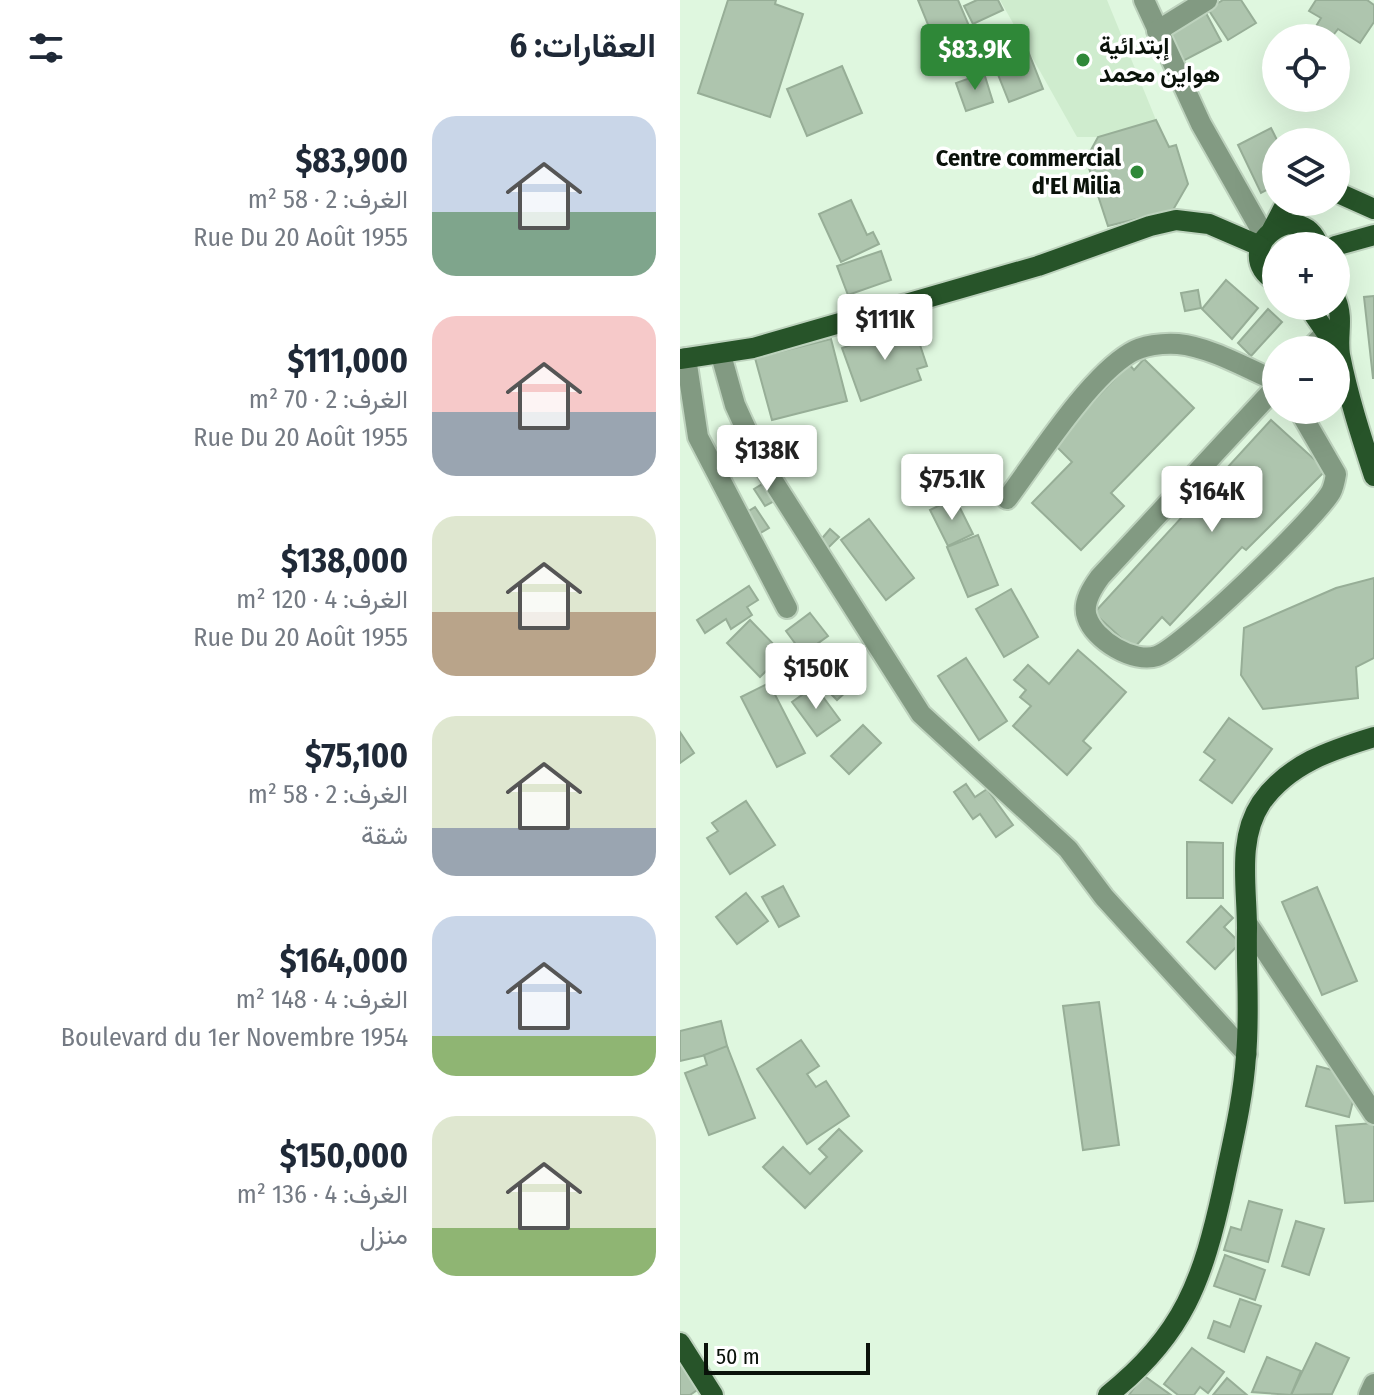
<!DOCTYPE html>
<html lang="ar">
<meta charset="utf-8">
<style>
:root{--surface:#fff;--page:#f2f2f3;--text:#1f2937;--muted:#747a83;--accent:#2f8838}
body{margin:0;font-family:"Fira Sans Condensed",Vazirmatn,sans-serif;background:var(--page);color:var(--text);direction:rtl;height:100vh;display:flex;flex-direction:column;font-size:30px;white-space:nowrap}
*{box-sizing:border-box;margin:0}
p{font-size:26px;color:var(--muted)}
.icon{flex:none;width:44px;height:44px;fill:none;stroke:currentColor;stroke-width:2;stroke-linecap:round;stroke-linejoin:round}
.map{position:relative;flex:1;overflow:hidden;direction:ltr}
.panel{display:flex;flex-direction:column;background:var(--surface);width:680px}
.panel>*{flex:none}
.controls{position:absolute;left:582px;top:24px;display:grid;gap:16px}
.controls a{display:grid;place-items:center;width:88px;height:88px;border-radius:50%;background:var(--surface);box-shadow:0 8px 32px #0002;font-size:40px}
.scale{position:absolute;left:24px;bottom:20px;width:166px;box-sizing:border-box;padding-left:8px;border:4px solid #0a120a;border-top:0;font-size:22px;line-height:28px;white-space:nowrap;color:#0a120a;-webkit-text-stroke:6px #fff;paint-order:stroke}
.price{position:absolute;translate:-50% -68px;padding:0 18px;border-radius:8px;background:#fff;color:#222;font-size:26px;line-height:52px;filter:drop-shadow(0 2px 4px #0008)}
.price::after{content:'';position:absolute;left:50%;top:48px;width:24px;height:18px;margin-left:-12px;background:inherit;clip-path:polygon(0 0,100% 0,50% 100%)}
.price.current{background:var(--accent);color:#fff}
ul{padding:0;list-style:none}
li{display:flex;align-items:center;gap:24px;height:200px;padding:0 24px}
li span{display:grid;place-items:center;flex:none;width:224px;height:160px;border-radius:24px;color:#555}
li>.icon{margin-inline-start:auto}
span .icon{width:96px;height:96px;fill:#fffc;stroke-width:1}
li b{font-size:34px}
h2{display:flex;justify-content:space-between;align-items:center;height:96px;padding:0 24px;font-size:34px}
main{display:flex;flex:1;min-height:0}
.map>svg:first-child{display:block}
.built{fill:#cfecce}
.building{fill:#aec5ae;stroke:#97ae97;stroke-width:2}
.lines{fill:none;stroke-linecap:round;stroke-linejoin:round}
.minor-casing{stroke:#bdd2bd;stroke-width:24}
.major-casing{stroke:#bdd2bd;stroke-width:24}
.minor{stroke:#829a82;stroke-width:20}
.major{stroke:#275429;stroke-width:20}
.poi-dot{fill:#2f8838;stroke:#fff;stroke-width:3}
.labels{text-anchor:middle;dominant-baseline:central;stroke-width:7;stroke-linejoin:round;paint-order:stroke}
.poi-label{font-size:24px;font-weight:bold;fill:#0a120a;stroke:#fff;text-anchor:start}
</style>
<main>
<div class="map">
<svg width="694" height="1395" viewBox="0 0 694 1395">
<rect width="100%" height="100%" fill="#dff7df"/>
<polygon class="built" points="320,0 427,0 476,120 418,137 397,137"/>
<g class="building">
<polygon points="48,0 96,0 95,4 123,14 90,117 18,93"/>
<polygon points="238,0 278,0 295,40 260,54"/>
<polygon points="297,0 318,0 323,10 293,24 284,6"/>
<polygon points="543,0 561,0 576,23 548,40 528,9"/>
<polygon points="636,0 687,0 694,5 694,22 680,43 658,29 651,38 635,28 641,18 629,11"/>
<polygon points="526,13 541,41 503,61 488,33"/>
<polygon points="341,33 363,89 329,102 307,47"/>
<polygon points="162,66 182,113 127,136 107,89"/>
<polygon points="304,73 313,102 286,111 276,83"/>
<polygon points="476,120 489,147 496,145 508,184 493,210 428,226 406,159 418,137"/>
<polygon points="591,128 598,142 592,153 596,161 596,185 581,193 558,145"/>
<polygon points="171,200 187,235 193,232 199,244 161,262 139,214"/>
<polygon points="201,251 211,280 168,295 157,266"/>
<polygon points="546,280 578,308 552,339 522,309"/>
<polygon points="518,290 521,308 505,311 501,293"/>
<polygon points="694,296 694,378 693,378 684,297"/>
<polygon points="588,309 602,322 571,356 558,343"/>
<polygon points="233,324 247,366 237,369 241,380 181,401 162,348"/>
<polygon points="151,339 167,401 92,420 75,358"/>
<polygon points="464,359 514,408 431,493 444,506 401,550 352,503 392,462 373,443 449,364 454,370"/>
<polygon points="591,420 646,470 566,550 562,547 490,625 482,617 453,649 414,613"/>
<polygon points="89,480 100,498 85,506 74,489"/>
<polygon points="275,498 293,534 268,546 250,510"/>
<polygon points="75,507 89,528 72,538 59,517"/>
<polygon points="189,519 234,578 206,600 161,540"/>
<polygon points="150,529 159,537 146,550 138,543"/>
<polygon points="298,535 318,585 288,597 267,547"/>
<polygon points="694,578 694,658 676,667 678,698 583,709 561,675 564,628 656,588"/>
<polygon points="69,586 78,600 67,607 72,615 51,629 46,619 25,633 17,620"/>
<polygon points="331,589 358,637 324,657 296,609"/>
<polygon points="130,613 148,636 123,654 106,631"/>
<polygon points="70,620 103,654 80,677 47,643"/>
<polygon points="147,645 180,679 157,700 124,667"/>
<polygon points="398,650 446,692 403,741 411,748 387,775 333,726 351,706 340,697 346,690 334,680 348,665 369,684"/>
<polygon points="286,658 327,721 299,740 258,676"/>
<polygon points="89,683 125,753 97,767 61,697"/>
<polygon points="135,686 160,720 137,736 112,702"/>
<polygon points="549,718 592,749 552,803 520,780 535,760 524,752"/>
<polygon points="183,725 201,743 169,774 151,756"/>
<polygon points="0,732 14,753 0,763"/>
<polygon points="286,784 295,797 307,789 333,825 316,837 300,814 293,819 274,792"/>
<polygon points="66,801 95,845 50,874 27,838 38,831 32,823"/>
<polygon points="507,842 543,843 543,898 507,898"/>
<polygon points="103,886 119,916 99,927 82,897"/>
<polygon points="637,887 677,981 642,995 602,902"/>
<polygon points="66,893 88,921 57,944 36,917"/>
<polygon points="541,906 553,918 544,927 560,943 535,969 507,942"/>
<polygon points="419,1002 439,1145 403,1150 383,1006"/>
<polygon points="41,1021 48,1050 0,1061 0,1031"/>
<polygon points="121,1040 139,1066 127,1074 136,1087 146,1081 169,1116 127,1144 77,1069"/>
<polygon points="47,1046 75,1118 29,1135 5,1073 27,1065 24,1055"/>
<polygon points="637,1066 679,1077 669,1117 626,1106"/>
<polygon points="694,1123 694,1201 665,1203 656,1126"/>
<polygon points="159,1129 182,1151 125,1208 83,1167 103,1147 130,1174 147,1157 139,1149"/>
<polygon points="569,1201 602,1210 588,1262 544,1250 551,1227 561,1230"/>
<polygon points="616,1221 644,1229 629,1275 602,1266"/>
<polygon points="545,1255 585,1270 575,1300 534,1286"/>
<polygon points="560,1299 581,1306 564,1352 528,1338 534,1321 550,1327"/>
<polygon points="636,1343 669,1358 652,1394 611,1395"/>
<polygon points="512,1348 544,1372 528,1393 520,1387 514,1395 498,1395 484,1384"/>
<polygon points="587,1357 621,1371 611,1395 572,1392"/>
<polygon points="0,1358 20,1388 10,1395 0,1395"/>
<polygon points="463,1375 491,1395 449,1395"/>
<polygon points="547,1378 567,1395 533,1395"/>
</g>
<g class="lines">
<g class="minor-casing">
<g id="minor">
<polyline points="464,0 521,124 585,237"/>
<polyline points="477,31 527,0"/>
<polyline points="629,350 656,322"/>
<polyline points="41,355 55,405 81,462 241,714 388,849 424,897 567,1054"/>
<polyline points="6,358 18,437 107,608"/>
<path d="M596 387 420 577C412 588 402 603 407 617 414 640 454 664 477 656 503 647 636 518 651 492 654 486 655 480 656 474L619 410"/>
<path d="M327 499C357 459 408 378 450 353 463 345 483 343 498 344 530 347 566 368 596 381"/>
<polyline points="567,923 694,1114"/>
<polyline points="689,1395 694,1384"/>
</g>
</g>
<g class="major-casing">
<g id="major">
<polyline points="656,192 694,209"/>
<polyline points="592,230 603,209 611,202"/>
<polyline points="655,246 694,235"/>
<path d="M596 282C546 250 619 193 639 246"/>
<path d="M656 300C664 319 657 335 660 355 668 396 681 436 694 476"/>
<polyline points="628,306 659,351"/>
<polyline points="0,359 73,348 358,266 470,226 496,220 529,224 580,246"/>
<polyline points="0,1343 33,1395"/>
<path d="M428 1395C504 1335 523 1279 543 1188 552 1144 563 1101 566 1056 570 1014 566 971 567 928 567 888 557 839 581 803 608 764 651 750 694 737"/>
</g>
</g>
<use href="#minor" class="minor"/>
<use href="#major" class="major"/>
</g>
<g class="poi-dot">
<circle cx="403" cy="60" r="8"/>
<circle cx="457" cy="172" r="8"/>
</g>
<g class="labels">
<g class="poi-label">
<text x="419" y="46">إبتدائية<tspan x="419" dy="28">هواين محمد</tspan></text>
<text x="441" y="158" text-anchor="end">Centre commercial<tspan x="441" dy="28">d'El Milia</tspan></text>
</g>
</g>
</svg>
<div class="controls">
<a><svg class="icon" aria-label="locate" viewBox="0 0 24 24"><circle cx="12" cy="12" r="6"/><path d="M12 2v4M12 18v4M2 12h4M18 12h4"/></svg></a>
<a><svg class="icon" aria-label="layers" viewBox="0 0 24 24"><path d="M12 4l9 5-9 5-9-5zM3 14l9 5 9-5"/></svg></a>
<a>+</a>
<a>−</a>
</div>
<div class="scale">50 m</div>
<b class="price current" style="left:295px;top:92px">$83.9K</b>
<b class="price" style="left:205px;top:362px">$111K</b>
<b class="price" style="left:87px;top:493px">$138K</b>
<b class="price" style="left:272px;top:522px">$75.1K</b>
<b class="price" style="left:532px;top:534px">$164K</b>
<b class="price" style="left:136px;top:711px">$150K</b>
</div>
<section class="panel">
<h2>العقارات: 6<svg class="icon" aria-label="filters" viewBox="0 0 24 24"><path d="M4 7h16M4 17h16"/><circle cx="9" cy="7" r="2"/><circle cx="15" cy="17" r="2"/></svg></h2>
<ul>
<li><span style="background:linear-gradient(#c9d6e8 60%,#7fa58c 0)"><svg class="icon" aria-label="home" viewBox="0 0 24 24"><path d="M3 11l9-7 9 7M6 9v11h12V9"/></svg></span><div><b>$83,900</b><p>الغرف: 2 · 58 m²</p><p>Rue Du 20 Août 1955</p></div></li>
<li><span style="background:linear-gradient(#f6c9c9 60%,#9aa5b1 0)"><svg class="icon" aria-label="home" viewBox="0 0 24 24"><path d="M3 11l9-7 9 7M6 9v11h12V9"/></svg></span><div><b>$111,000</b><p>الغرف: 2 · 70 m²</p><p>Rue Du 20 Août 1955</p></div></li>
<li><span style="background:linear-gradient(#dfe7d0 60%,#b9a48a 0)"><svg class="icon" aria-label="home" viewBox="0 0 24 24"><path d="M3 11l9-7 9 7M6 9v11h12V9"/></svg></span><div><b>$138,000</b><p>الغرف: 4 · 120 m²</p><p>Rue Du 20 Août 1955</p></div></li>
<li><span style="background:linear-gradient(#dfe7d0 70%,#9aa5b1 0)"><svg class="icon" aria-label="home" viewBox="0 0 24 24"><path d="M3 11l9-7 9 7M6 9v11h12V9"/></svg></span><div><b>$75,100</b><p>الغرف: 2 · 58 m²</p><p>شقة</p></div></li>
<li><span style="background:linear-gradient(#c9d6e8 75%,#8fb573 0)"><svg class="icon" aria-label="home" viewBox="0 0 24 24"><path d="M3 11l9-7 9 7M6 9v11h12V9"/></svg></span><div><b>$164,000</b><p>الغرف: 4 · 148 m²</p><p>Boulevard du 1er Novembre 1954</p></div></li>
<li><span style="background:linear-gradient(#dfe7d0 70%,#8fb573 0)"><svg class="icon" aria-label="home" viewBox="0 0 24 24"><path d="M3 11l9-7 9 7M6 9v11h12V9"/></svg></span><div><b>$150,000</b><p>الغرف: 4 · 136 m²</p><p>منزل</p></div></li>
</ul>
</section>
</main>
